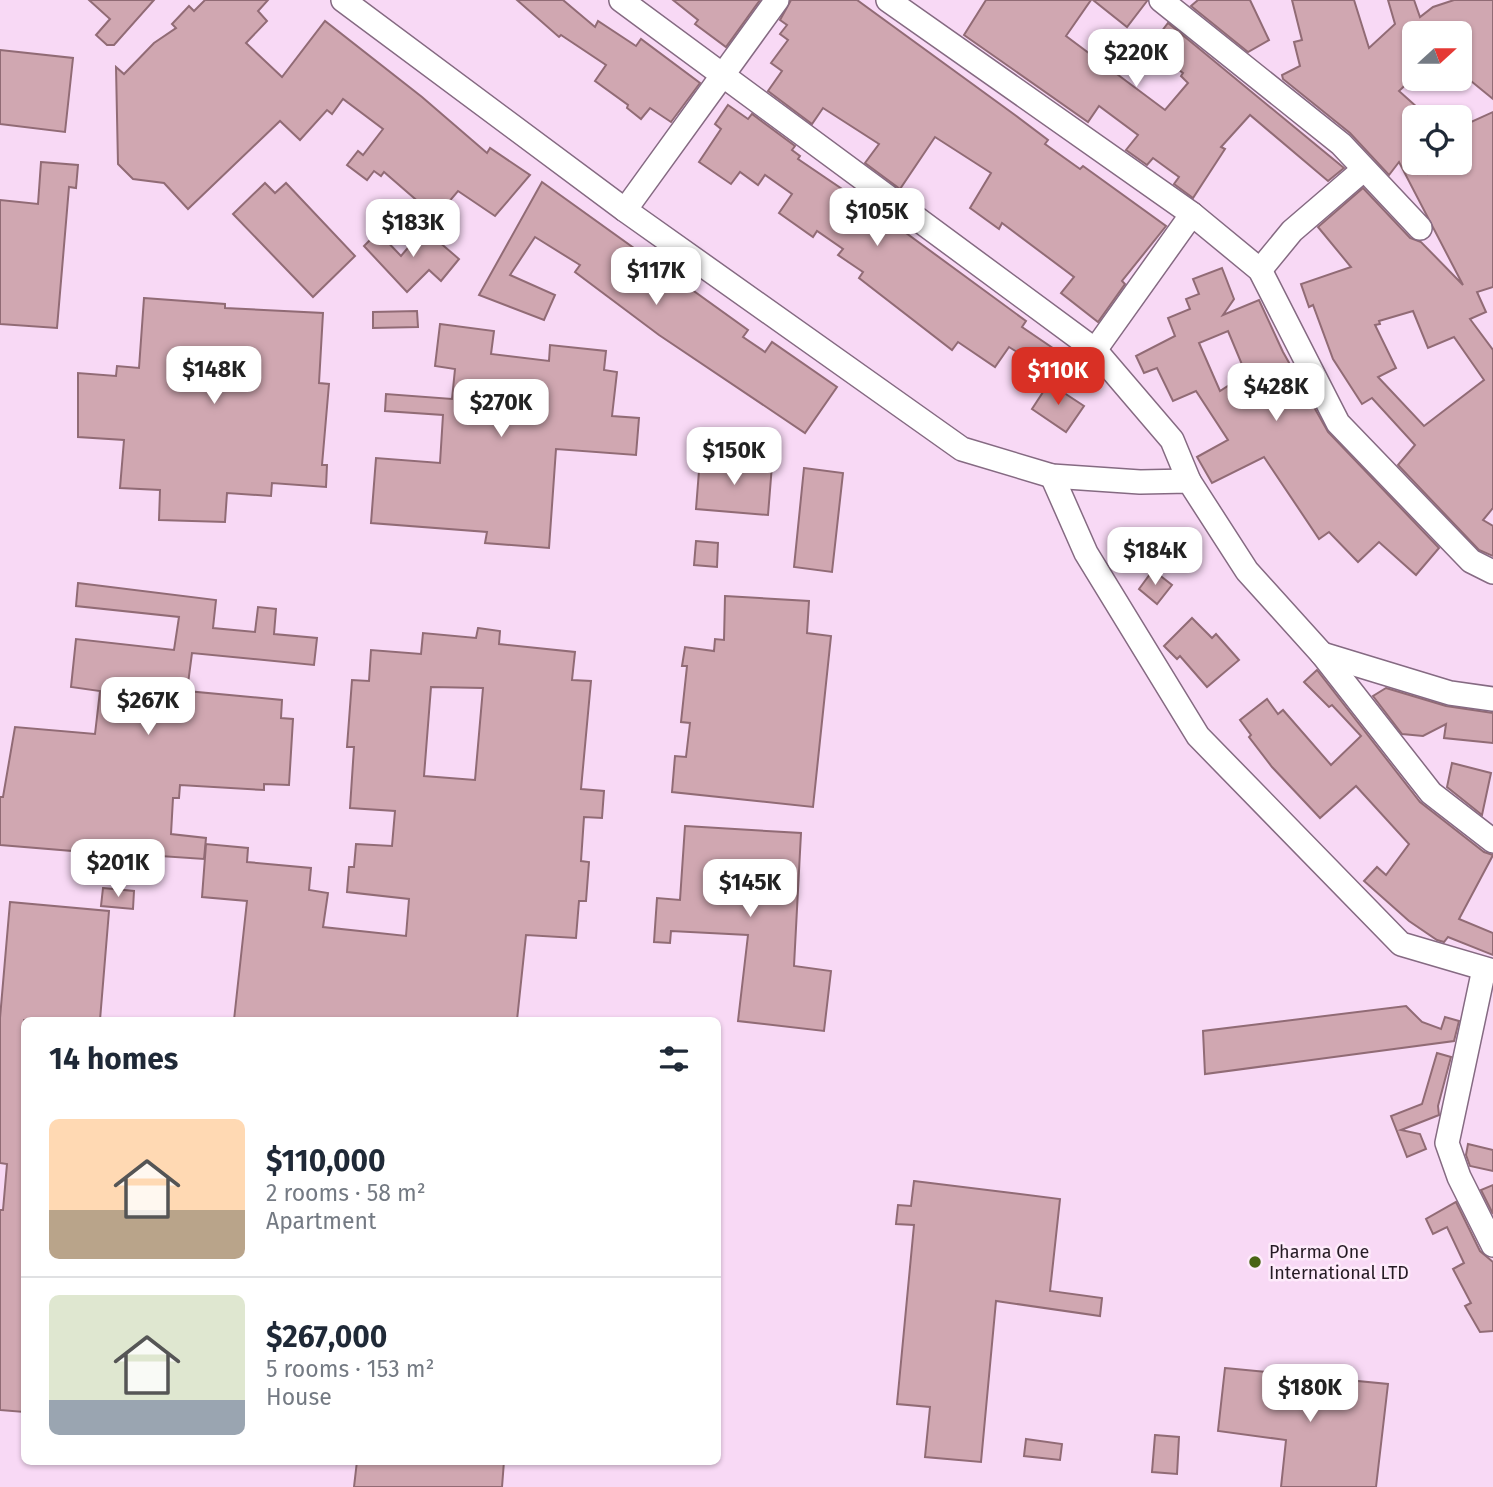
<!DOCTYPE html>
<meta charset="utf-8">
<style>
:root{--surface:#fff;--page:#f6f6f7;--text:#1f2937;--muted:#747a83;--line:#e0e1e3;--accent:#d93025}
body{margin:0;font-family:"Fira Sans",sans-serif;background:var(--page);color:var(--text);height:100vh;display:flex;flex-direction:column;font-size:26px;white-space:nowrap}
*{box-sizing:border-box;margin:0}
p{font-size:23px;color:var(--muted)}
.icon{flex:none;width:38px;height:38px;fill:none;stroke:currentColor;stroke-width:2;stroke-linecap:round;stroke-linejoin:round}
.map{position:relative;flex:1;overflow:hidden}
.details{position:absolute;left:21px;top:1017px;width:700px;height:448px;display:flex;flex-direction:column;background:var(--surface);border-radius:10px;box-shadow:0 2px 5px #0004}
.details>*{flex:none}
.needle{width:46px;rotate:69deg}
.buttons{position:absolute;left:1402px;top:21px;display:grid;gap:14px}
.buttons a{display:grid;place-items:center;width:70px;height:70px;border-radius:10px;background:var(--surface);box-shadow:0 2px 5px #0004;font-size:35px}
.price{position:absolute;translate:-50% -60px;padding:0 16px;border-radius:14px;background:#fff;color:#222;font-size:23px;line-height:46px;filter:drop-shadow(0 2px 4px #0008)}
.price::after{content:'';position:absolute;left:50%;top:42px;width:21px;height:16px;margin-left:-10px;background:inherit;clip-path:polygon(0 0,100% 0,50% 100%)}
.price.current{background:var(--accent);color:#fff}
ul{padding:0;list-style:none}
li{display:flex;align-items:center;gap:21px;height:175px;padding:0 28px}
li+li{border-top:2px solid var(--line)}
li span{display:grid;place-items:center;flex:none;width:196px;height:140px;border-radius:10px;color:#555}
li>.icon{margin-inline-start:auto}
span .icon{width:84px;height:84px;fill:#fffc;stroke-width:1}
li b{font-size:30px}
h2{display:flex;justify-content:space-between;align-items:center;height:84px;padding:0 28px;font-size:30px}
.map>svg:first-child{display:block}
.building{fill:#d0a7b1;stroke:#916b75;stroke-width:2;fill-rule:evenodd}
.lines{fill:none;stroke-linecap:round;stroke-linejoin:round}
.street-casing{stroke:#856a82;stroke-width:26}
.street{stroke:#fff;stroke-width:23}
.poi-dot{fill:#496414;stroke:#feebfb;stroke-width:2.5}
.labels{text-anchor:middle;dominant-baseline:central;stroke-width:5;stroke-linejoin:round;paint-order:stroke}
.poi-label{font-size:18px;fill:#251a24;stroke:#feebfb;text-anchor:start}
</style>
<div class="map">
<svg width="1493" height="1487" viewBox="0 0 1493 1487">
<rect width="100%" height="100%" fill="#f8d9f5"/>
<g class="building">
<polygon points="89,0 154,0 114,45 107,45 96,35 110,19"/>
<polygon points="205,0 268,0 258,11 267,21 246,43 282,77 325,21 422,97 487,153 490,148 530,175 495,216 458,191 436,217 384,172 381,176 374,171 367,180 347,165 358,151 363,155 383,129 343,99 332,114 327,110 300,140 280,121 188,209 164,183 133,179 118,164 116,67 124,74 154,43 176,28 172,24 189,6 194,11"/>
<polygon points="517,0 563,0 595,27 598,21 636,46 641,39 700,83 671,122 650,108 641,119 627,108 628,105 595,81 606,65 561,35 559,37"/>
<polygon points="673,0 760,0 726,47 695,24 698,20"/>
<polygon points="791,0 857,0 1015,115 1048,140 1045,144 1080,169 1083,166 1166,226 1122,281 1125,284 1098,322 1061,293 1074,277 1002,223 999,229 970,208 991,173 935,137 900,189 865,163 879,144 823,108 812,124 768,91 782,71 771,63 788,40 780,34 787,25 780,20"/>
<polygon points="986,0 1091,0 1066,36 1165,110 1188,83 1181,76 1183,73 1149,48 1168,23 1344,168 1328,181 1250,115 1221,147 1225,149 1193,198 1174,184 1179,177 1153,158 1147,165 1126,150 1138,135 1099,106 1088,122 964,35"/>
<polygon points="1093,0 1147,0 1147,1 1127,27"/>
<polygon points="1198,0 1250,0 1269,40 1248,52 1191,6"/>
<path d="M1292 0H1354L1369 48 1395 24 1388 0H1414L1420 17 1433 7 1454 0H1493V99L1460 72V33H1414V77L1399 91 1428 117H1414V171L1424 165 1428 174 1450 163H1460V127L1493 112V287L1477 292 1486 312 1470 319 1493 350V508L1483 520 1493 526V556L1479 550 1398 465 1415 445 1372 398 1362 404 1333 359 1313 305 1309 307 1301 284 1351 267 1318 227 1363 188 1410 238 1421 242 1463 285 1399 162 1389 175 1350 133 1283 79 1282 75 1300 66 1294 42 1302 40ZM1413 311 1428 348 1454 337 1484 380 1424 426 1378 377 1396 368 1375 325 1380 324 1379 321Z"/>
<polygon points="0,50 73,58 65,132 0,124"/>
<polygon points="728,105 748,119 752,114 795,146 792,150 800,156 798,159 845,191 841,196 887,228 891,222 1026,321 1022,327 1066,357 1055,376 1009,347 995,367 958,342 952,350 859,278 863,272 838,255 843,249 817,231 813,237 779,213 792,194 765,175 758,185 740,172 731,184 699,162 721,129 715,124"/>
<polygon points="41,162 78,165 76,188 69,187 57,328 0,324 0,200 38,204"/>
<polygon points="542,182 748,330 743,337 765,352 772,342 837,387 805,433 659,335 575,272 580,265 535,237 510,275 555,295 544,320 479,295"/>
<polygon points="265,183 275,193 286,183 355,256 313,297 233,214"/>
<polygon points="424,229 459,259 441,281 429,270 407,292 364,246 378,232 401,256"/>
<path d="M1222 268 1234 299 1223 315 1259 300 1283 352 1328 432 1439 548 1416 575 1379 542 1358 562 1329 532 1319 539 1264 457 1212 483 1197 457 1228 440 1196 391 1173 401 1157 368 1144 373 1136 356 1175 336 1168 318 1190 309 1186 299 1199 294 1193 279ZM1228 331 1246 374 1220 391 1199 343Z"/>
<polygon points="144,298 225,304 225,308 323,313 319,383 329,384 322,465 327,465 326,487 272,483 271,496 227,493 225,522 159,520 160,490 120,488 124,440 78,437 78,373 116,376 117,366 139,368"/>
<polygon points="417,311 418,327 373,328 373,312"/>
<polygon points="440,324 494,331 491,354 549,361 550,345 606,351 604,370 617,372 612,416 639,418 636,455 556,449 549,548 485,543 487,532 371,523 376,458 440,463 443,415 385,411 386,394 452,399 455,369 435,366"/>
<polygon points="1049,383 1084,406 1066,432 1032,409"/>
<polygon points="700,458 772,465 768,515 696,509"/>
<polygon points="804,468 843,473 832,572 794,567"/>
<polygon points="696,541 718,543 717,567 694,565"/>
<polygon points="1153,570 1172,585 1157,604 1139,589"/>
<polygon points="78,583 216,600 213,628 255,632 258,607 276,609 274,634 317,638 314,665 192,653 187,691 282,700 281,718 293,719 289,785 264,784 264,790 180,785 179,798 173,798 171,834 206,838 204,859 101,852 99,875 82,873 84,852 0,845 0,797 3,797 15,727 95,734 100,691 71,687 76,639 174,650 179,617 76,606"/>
<polygon points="725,596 809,601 807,633 831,636 813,807 672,792 675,756 686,757 690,723 681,722 687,666 682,666 685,647 714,651 715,639 724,640"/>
<polygon points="1192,618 1212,638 1216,634 1239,660 1207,687 1180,656 1177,659 1164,646"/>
<path d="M478 628 500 631 499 644 575 652 572 680 591 681 581 789 604 791 602 818 584 817 581 861 589 862 586 901H579L576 938 526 935 517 1020H234L247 901 202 897 206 844 248 848 247 862 311 868 309 890 328 893 323 927 406 936 409 899 347 892 349 867H354L356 844 392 846 395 811 350 808 354 747H347L352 680 369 681 371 650 421 654 423 633 476 638ZM431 687 483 688 475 780 424 776Z"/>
<polygon points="1317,670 1420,802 1484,852 1493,855 1459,919 1493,933 1493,955 1448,937 1444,942 1437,940 1409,921 1364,881 1377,867 1386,875 1409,844 1356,786 1320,818 1272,767 1249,737 1251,735 1240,720 1267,699 1278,714 1283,710 1331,765 1361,736 1332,705 1329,707 1304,682"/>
<polygon points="1386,688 1446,706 1493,713 1493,743 1444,738 1446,724 1423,736 1402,734 1373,696"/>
<polygon points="1452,763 1491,773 1482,815 1447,787"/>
<polygon points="685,826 801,833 794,966 831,971 824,1031 738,1021 748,935 671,931 670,943 654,942 657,898 680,900"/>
<polygon points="103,888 134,891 133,909 101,906"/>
<polygon points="10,902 109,911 100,1020 24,1020 24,1412 0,1410 0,1210 3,1210 7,1164 0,1163 0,1018"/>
<polygon points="1406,1006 1422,1022 1441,1029 1445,1017 1459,1021 1454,1041 1205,1074 1203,1031"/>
<polygon points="1437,1053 1451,1057 1438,1106 1439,1115 1401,1130 1420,1134 1426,1149 1407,1157 1391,1116 1422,1104"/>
<polygon points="1468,1144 1493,1150 1493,1171 1470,1166 1466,1155"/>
<polygon points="914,1181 1060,1199 1050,1291 1102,1298 1100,1316 996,1301 981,1462 925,1457 930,1407 897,1404 914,1225 896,1224 898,1205 911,1206"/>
<polygon points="1493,1185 1493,1214 1481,1190"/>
<polygon points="1456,1202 1480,1251 1493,1262 1493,1331 1480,1332 1465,1306 1471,1303 1453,1269 1464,1263 1447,1227 1433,1234 1426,1219"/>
<polygon points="1225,1368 1388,1384 1376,1487 1281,1487 1286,1440 1218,1431"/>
<polygon points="1155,1435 1179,1437 1177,1474 1152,1472"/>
<polygon points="1026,1439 1062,1444 1060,1460 1024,1456"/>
<polygon points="357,1461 504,1461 502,1487 354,1487"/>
</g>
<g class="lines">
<g class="street-casing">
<g id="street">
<polyline points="343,0 625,210 962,449 1052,476 1140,482 1189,481 1247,571 1322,654 1431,793 1493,841"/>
<polyline points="621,0 1095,350 1172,440 1189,481"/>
<polyline points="888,0 1192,214 1260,270 1338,423 1471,561 1493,572"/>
<polyline points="1161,0 1341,144 1420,228"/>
<polyline points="625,210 777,0"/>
<polyline points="1260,270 1292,231 1363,170"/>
<polyline points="1095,350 1192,214"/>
<polyline points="1052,476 1086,553 1198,736 1401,944 1493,971"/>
<polyline points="1322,654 1450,693 1493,699"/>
<polyline points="1484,969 1447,1143 1459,1177 1493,1245"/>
</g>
</g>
<use href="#street" class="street"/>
</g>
<circle class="poi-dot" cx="1255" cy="1262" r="7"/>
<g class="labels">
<g class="poi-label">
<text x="1269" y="1252">Pharma One<tspan x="1269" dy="21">International LTD</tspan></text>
</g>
</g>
</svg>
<div class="buttons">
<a><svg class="needle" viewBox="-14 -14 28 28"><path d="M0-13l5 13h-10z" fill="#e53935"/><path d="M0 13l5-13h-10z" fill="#747a83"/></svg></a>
<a><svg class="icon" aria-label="locate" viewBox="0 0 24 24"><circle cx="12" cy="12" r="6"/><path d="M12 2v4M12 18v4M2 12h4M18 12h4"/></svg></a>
</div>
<b class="price" style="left:1136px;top:89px">$220K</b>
<b class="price" style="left:877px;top:248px">$105K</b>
<b class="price" style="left:413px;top:259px">$183K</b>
<b class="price" style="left:656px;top:307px">$117K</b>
<b class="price" style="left:214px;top:406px">$148K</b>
<b class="price current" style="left:1058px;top:407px">$110K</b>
<b class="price" style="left:1276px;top:423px">$428K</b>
<b class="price" style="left:501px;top:439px">$270K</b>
<b class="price" style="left:734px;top:487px">$150K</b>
<b class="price" style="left:1155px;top:587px">$184K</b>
<b class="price" style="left:148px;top:737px">$267K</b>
<b class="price" style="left:118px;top:899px">$201K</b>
<b class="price" style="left:750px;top:919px">$145K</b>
<b class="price" style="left:1310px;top:1424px">$180K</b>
<section class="details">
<h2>14 homes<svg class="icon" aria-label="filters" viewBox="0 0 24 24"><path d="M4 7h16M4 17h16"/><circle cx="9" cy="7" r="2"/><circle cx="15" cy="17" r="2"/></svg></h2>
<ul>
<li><span style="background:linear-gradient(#ffd9b3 65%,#b9a48a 0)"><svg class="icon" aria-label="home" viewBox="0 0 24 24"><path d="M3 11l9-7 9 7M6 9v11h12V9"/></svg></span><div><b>$110,000</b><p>2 rooms · 58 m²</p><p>Apartment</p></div></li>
<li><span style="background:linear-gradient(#dfe7d0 75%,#9aa5b1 0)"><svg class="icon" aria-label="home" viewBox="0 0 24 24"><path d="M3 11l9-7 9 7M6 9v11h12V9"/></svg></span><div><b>$267,000</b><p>5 rooms · 153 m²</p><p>House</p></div></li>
</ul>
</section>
</div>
